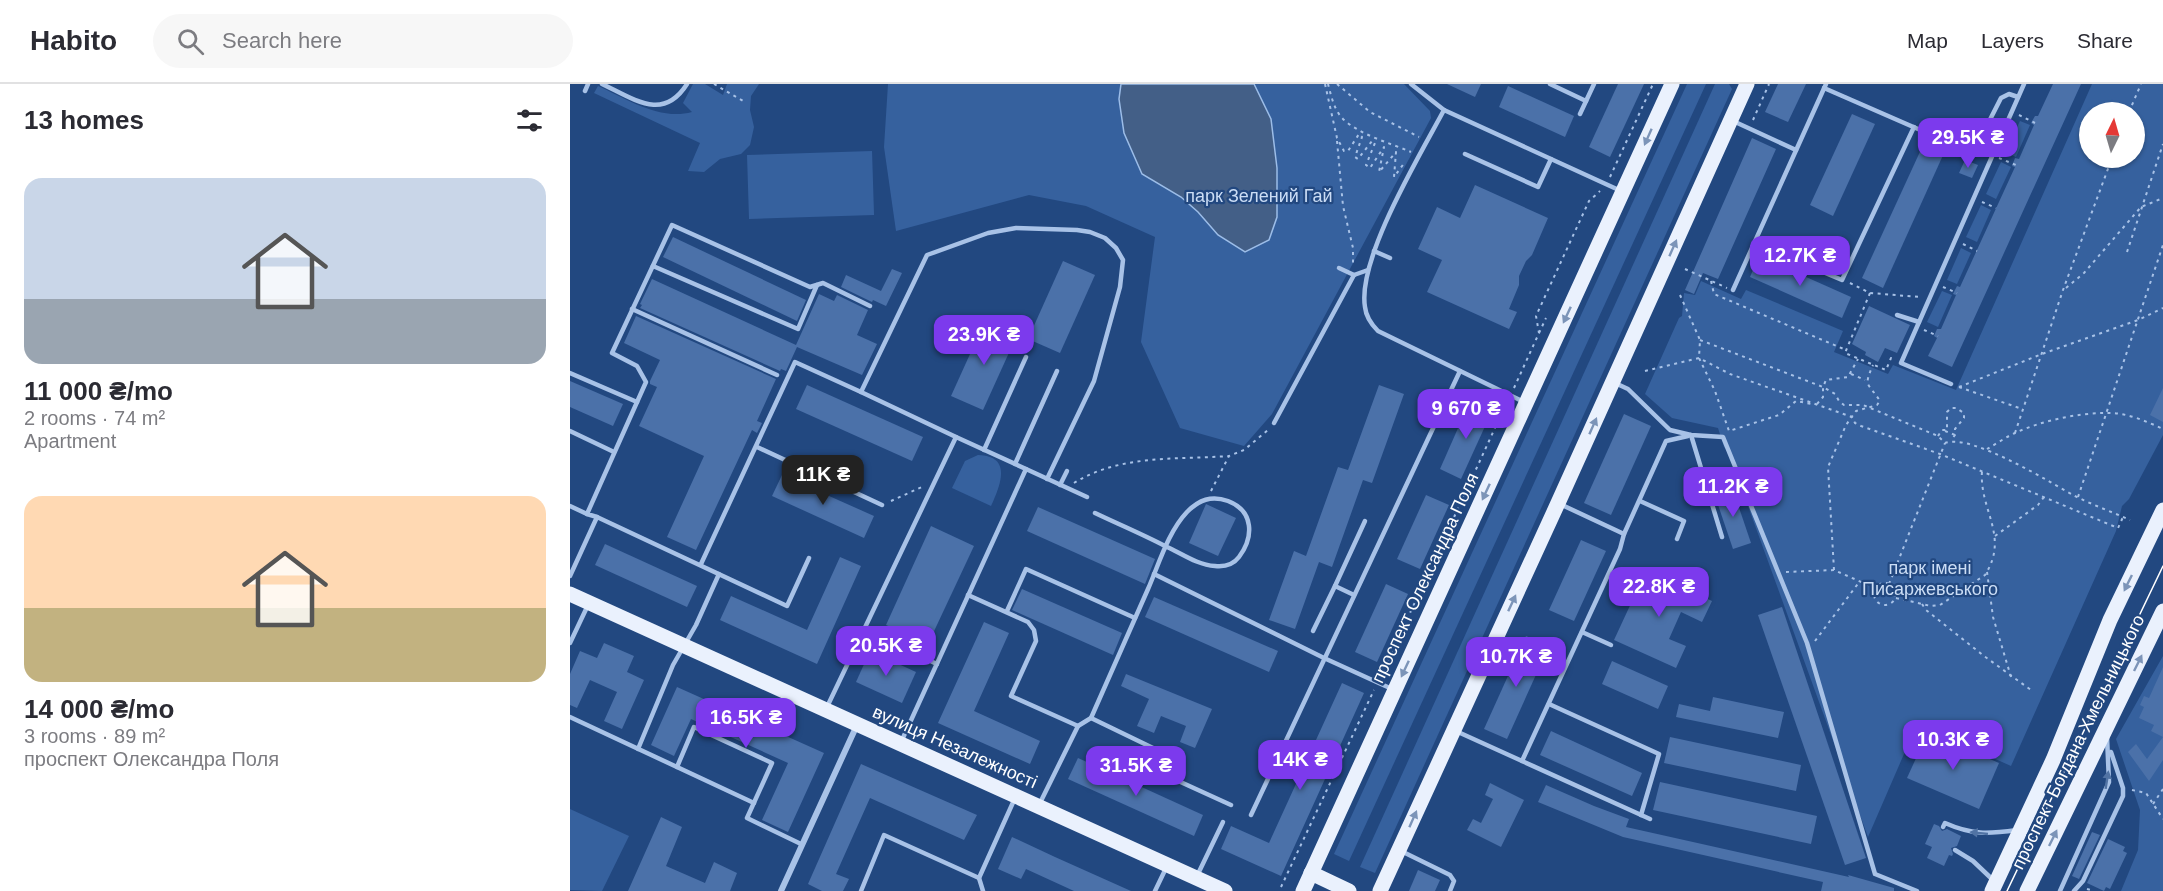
<!DOCTYPE html>
<meta charset="utf-8">
<style>
:root{--surface:#fff;--page:#f7f7f7;--text:#2b2b33;--muted:#7c7c81;--line:#e1e1e2;--accent:#7c3aed}
body{margin:0;font-family:Helvetica,sans-serif;background:var(--page);color:var(--text);height:100vh;display:flex;flex-direction:column;font-size:22px;white-space:nowrap}
*{box-sizing:border-box;margin:0}
p{font-size:20px;color:var(--muted)}
.icon{flex:none;width:33px;height:33px;fill:none;stroke:currentColor;stroke-width:2;stroke-linecap:round;stroke-linejoin:round}
.map{position:relative;flex:1;overflow:hidden}
.side{display:flex;flex-direction:column;background:var(--surface);width:570px}
.side>*{flex:none}
.needle{width:39px;rotate:5deg}
.tools{position:absolute;left:1509px;top:18px;display:grid;gap:12px}
.tools a{display:grid;place-items:center;width:66px;height:66px;border-radius:50%;background:var(--surface);box-shadow:0 2px 4px #0004;font-size:30px}
.price{position:absolute;translate:-50% -51px;padding:0 14px;border-radius:12px;background:var(--accent);color:#fff;font-size:20px;line-height:39px;filter:drop-shadow(0 2px 3px #0008)}
.price::after{content:'';position:absolute;left:50%;top:36px;width:18px;height:14px;margin-left:-9px;background:inherit;clip-path:polygon(0 0,100% 0,50% 100%)}
.price.active{background:#222;color:#fff}
ul{padding:0;list-style:none}
li{display:grid;align-content:center;gap:12px;height:318px;padding:0 24px}
li span{display:grid;place-items:center;height:186px;border-radius:18px;color:#555}
li>.icon{margin-inline-start:auto}
span .icon{width:108px;height:108px;fill:#fffc;stroke-width:1}
li b{font-size:26px}
h2{display:flex;justify-content:space-between;align-items:center;height:72px;padding:0 24px;font-size:26px}
header{display:flex;align-items:center;gap:36px;box-sizing:border-box;height:84px;padding:0 30px;background:var(--surface);border-bottom:2px solid var(--line)}
header strong{font-size:28px}
nav{display:flex;gap:33px;margin-inline-start:auto;font-size:21px}
.search{width:420px;height:54px;background:var(--page);display:flex;align-items:center;gap:15px;box-sizing:border-box;padding:0 21px;border-radius:33px;color:var(--muted);font-size:22px}
main{display:flex;flex:1;min-height:0}
.map>svg:first-child{display:block}
.green{fill:#36619e;fill-rule:evenodd}
.water{fill:#435f87;stroke:#9cbde8;stroke-width:1.5}
.building{fill:#4b71a9}
.lines{fill:none;stroke-linecap:round;stroke-linejoin:round}
.path{stroke:#a8c2e7;stroke-width:2;stroke-dasharray:3 4.5;stroke-linecap:butt}
.lane{stroke:#a8c2e7;stroke-width:4.5}
.street{stroke:#a8c2e7;stroke-width:6}
.primary{stroke:#eaf1fd;stroke-width:15}
.tram{stroke:#fff;stroke-width:1.5}
.oneway{fill:#7c94b8}
.oneway2{fill:#5173a4}
.labels{text-anchor:middle;dominant-baseline:central;stroke-width:4.5;stroke-linejoin:round;paint-order:stroke}
.park-label{font-size:18px;fill:#cbddf5;stroke:#224880}
.street-label{font-size:18px;fill:#fff;stroke:#224880}
</style>
<header>
<strong>Habito</strong>
<div class="search"><svg class="icon" aria-label="search" viewBox="0 0 24 24"><circle cx="10" cy="10" r="6"/><path d="M15 15l6 6"/></svg>Search here</div>
<nav><a>Map</a><a>Layers</a><a>Share</a></nav>
</header>
<main>
<section class="side">
<h2>13 homes<svg class="icon" aria-label="filters" viewBox="0 0 24 24"><path d="M4 7h16M4 17h16"/><circle cx="9" cy="7" r="2"/><circle cx="15" cy="17" r="2"/></svg></h2>
<ul>
<li><span style="background:linear-gradient(#c9d6e8 65%,#9aa5b1 0)"><svg class="icon" aria-label="home" viewBox="0 0 24 24"><path d="M3 11l9-7 9 7M6 9v11h12V9"/></svg></span><div><b>11 000 ₴/mo</b><p>2 rooms · 74 m²</p><p>Apartment</p></div></li>
<li><span style="background:linear-gradient(#ffd9b3 60%,#c2b280 0)"><svg class="icon" aria-label="home" viewBox="0 0 24 24"><path d="M3 11l9-7 9 7M6 9v11h12V9"/></svg></span><div><b>14 000 ₴/mo</b><p>3 rooms · 89 m²</p><p>проспект Олександра Поля</p></div></li>
</ul>
</section>
<div class="map">
<svg width="1593" height="807" viewBox="0 0 1593 807">
<rect width="100%" height="100%" fill="#224880"/>
<g class="green">
<path d="M123 0H135L153 11 157 0H189L181 12 180 26 184 43 180 61 171 70 150 75 134 88 118 87 130 59 24 9 28 2C57 15 90 37 122 28L113 19Z"/>
<polygon points="318,0 834,0 860,27 861,34 702,330 674,362 610,344 571,258 585,153 516,122 459,111 326,147 314,63"/>
<polygon points="1117,0 1136,0 779,777 764,770"/>
<polygon points="1145,0 1159,0 1162,5 805,789 790,783"/>
<path d="M1522 0H1593V351L1559 415 1552 422 1546 447 1441 682 1347 640 1298 753 1158 367 1154 363 1148 344 1102 334 1075 310 1109 234 1112 232 1114 209 1125 211 1131 197 1171 215 1176 206 1273 247 1264 268 1318 290 1323 281 1386 306ZM1520 28H1564V74H1520Z"/>
<polygon points="1450,37 1460,41 1446,73 1435,68"/>
<polygon points="302,67 304,131 179,135 177,71"/>
<polygon points="1431,78 1441,83 1426,115 1416,110"/>
<polygon points="1411,121 1421,126 1407,158 1396,153"/>
<polygon points="1391,164 1401,169 1387,200 1377,196"/>
<polygon points="1372,207 1382,211 1368,243 1357,238"/>
<path d="M408 371C443 372 430 402 421 422L382 404 395 377Z"/>
<polygon points="1593,572 1593,807 1551,807 1568,766 1570,726 1546,655"/>
<polygon points="0,725 59,752 32,807 0,806"/>
</g>
<polygon class="water" points="551,0 684,0 701,35 707,84 707,133 699,156 675,168 648,151 628,128 611,113 572,90 554,49 549,15"/>
<g class="building">
<polygon points="877,0 911,0 905,13"/>
<polygon points="1048,0 1074,0 1040,73 1019,63"/>
<polygon points="1208,0 1236,0 1218,38 1195,28"/>
<polygon points="1483,0 1511,0 1382,283 1358,272 1367,254 1364,252 1367,245 1371,245 1386,211 1383,210 1387,202 1390,203 1445,83 1442,82 1445,74 1449,75 1464,41 1461,39 1465,32 1468,32"/>
<polygon points="938,2 1004,32 995,53 929,23"/>
<polygon points="1282,30 1305,40 1263,132 1240,121"/>
<polygon points="1182,54 1206,65 1148,195 1133,189 1124,210 1115,206"/>
<polygon points="1354,59 1374,69 1313,204 1292,194"/>
<polygon points="1395,76 1408,81 1402,94 1389,89"/>
<polygon points="905,101 978,134 962,171 956,177 949,192 949,201 939,225 947,228 939,245 857,208 872,176 848,165 867,123 890,134"/>
<polygon points="103,153 236,216 227,237 93,173"/>
<polygon points="1189,172 1281,213 1272,234 1180,193"/>
<polygon points="493,177 525,191 490,269 458,255"/>
<polygon points="322,185 332,189 316,222 303,216 302,218 271,203 276,191 311,207"/>
<polygon points="82,195 226,261 249,210 264,217 267,211 298,226 287,251 307,260 292,291 227,263 216,287 211,285 210,287 70,224 72,221 70,220"/>
<polygon points="1299,222 1340,241 1327,269 1315,264 1308,278 1295,271 1296,268 1282,260"/>
<polygon points="66,232 206,295 187,337 192,339 187,349 182,346 126,466 97,453 134,372 69,342 87,303 80,300 80,297 90,276 54,259"/>
<polygon points="415,237 447,251 413,326 381,312"/>
<polygon points="0,297 53,320 43,342 0,323"/>
<polygon points="237,301 353,353 342,377 226,325"/>
<polygon points="809,301 834,310 802,399 793,396 762,483 749,478 725,545 699,536 724,467 736,472 768,383 778,386"/>
<polygon points="1593,304 1593,338 1580,331"/>
<polygon points="900,317 922,327 891,395 870,385"/>
<polygon points="1054,330 1081,342 1041,431 1014,419"/>
<polygon points="212,391 304,432 294,454 202,412"/>
<polygon points="1162,403 1181,459 1163,465 1144,409"/>
<polygon points="856,411 879,421 850,485 827,475"/>
<polygon points="636,420 666,434 648,472 619,459"/>
<polygon points="468,423 585,475 575,500 457,447"/>
<polygon points="361,442 404,462 358,560 316,541"/>
<polygon points="1011,456 1036,467 1004,537 979,526"/>
<polygon points="35,460 127,502 117,523 25,481"/>
<polygon points="270,473 291,482 247,580 150,536 161,512 237,546"/>
<polygon points="1076,487 1142,517 1132,538 1111,528 1099,555 1116,562 1106,584 1044,556"/>
<polygon points="816,500 838,510 807,578 785,568"/>
<polygon points="452,505 552,549 543,571 442,526"/>
<polygon points="584,513 708,567 699,588 575,533"/>
<polygon points="1212,523 1296,774 1275,781 1188,531"/>
<polygon points="414,538 439,549 404,627 470,657 460,680 368,639"/>
<polygon points="956,552 979,562 937,655 914,645"/>
<polygon points="34,559 64,572 57,588 74,596 52,645 34,637 47,608 20,596 7,624 0,621 0,590 10,567 27,574"/>
<polygon points="300,567 346,588 332,619 286,598"/>
<polygon points="1042,577 1098,602 1088,625 1032,600"/>
<polygon points="1593,583 1593,676 1579,697 1558,668 1566,660 1577,675 1593,653 1581,647 1584,641 1569,634 1574,623 1570,621 1574,612 1579,614"/>
<polygon points="556,590 642,625 625,664 610,658 616,642 591,632 584,649 567,642 579,615 551,602"/>
<polygon points="772,599 794,609 711,792 651,765 661,742 699,759"/>
<polygon points="107,603 254,669 218,748 192,736 218,679 121,635 104,672 81,661"/>
<polygon points="1143,613 1214,628 1208,654 1106,633 1109,620 1140,627"/>
<polygon points="981,647 1072,689 1062,712 970,671"/>
<polygon points="1358,648 1429,679 1409,725 1337,694"/>
<polygon points="1100,653 1231,681 1226,707 1094,679"/>
<polygon points="508,674 633,731 624,752 498,695"/>
<polygon points="291,680 407,731 394,756 300,714 266,790 279,795 273,807 252,807 238,800"/>
<polygon points="1090,698 1247,732 1241,760 1083,726"/>
<polygon points="920,699 954,716 931,763 897,746 903,735 911,739 923,715 915,711"/>
<polygon points="976,701 1024,722 1059,735 1056,743 1279,793 1278,791 1324,804 1324,807 1251,807 1253,798 1053,753 968,718"/>
<polygon points="91,733 112,743 96,782 135,799 144,778 167,789 160,807 58,807"/>
<polygon points="1364,740 1369,742 1372,747 1377,745 1391,752 1387,762 1381,764 1383,770 1382,772 1379,771 1374,782 1357,774 1362,763 1355,760"/>
<polygon points="1522,748 1530,751 1509,795 1502,792"/>
<polygon points="442,753 485,773 561,807 504,807 456,785 451,795 428,785"/>
<polygon points="1538,755 1555,763 1553,767 1557,769 1540,805 1536,803 1534,807 1517,799"/>
<polygon points="848,786 870,796 865,807 839,807"/>
</g>
<g class="lines">
<g class="path">
<polyline points="144,0 175,18"/>
<polyline points="755,0 767,54 774,67 778,67 789,50 792,53 785,73 788,75 802,57 805,59 796,81 800,84 814,63 809,88 826,68 824,93 835,78"/>
<path d="M758 0C761 11 764 26 773 35 790 51 820 59 841 68"/>
<polyline points="767,0 800,28 849,53"/>
<polyline points="1559,28 1571,0"/>
<polyline points="1449,31 1465,39"/>
<polyline points="1183,36 1199,0"/>
<polyline points="767,57 773,122 783,164 783,182"/>
<polyline points="1429,74 1446,81"/>
<polyline points="1040,93 1083,0"/>
<polyline points="1412,118 1426,124"/>
<polyline points="1393,160 1407,167"/>
<polyline points="1557,168 1593,60"/>
<polyline points="1115,185 1157,204"/>
<polyline points="1141,197 1144,210 1276,266"/>
<polyline points="1280,199 1300,209 1350,213"/>
<polyline points="1373,203 1387,209"/>
<polyline points="1496,204 1514,189 1571,123 1593,114"/>
<polyline points="1300,209 1275,269 1316,286 1321,274 1323,275"/>
<polyline points="1110,211 1130,256 1129,274 1145,307 1159,347 1209,331 1226,317 1242,320"/>
<polyline points="1354,246 1368,252"/>
<polyline points="969,249 976,234"/>
<path d="M1130 256 1253 303 1265 310 1269 317 1274 321H1293L1368 352 1375 359C1401 349 1479 398 1505 412 1523 421 1542 428 1560 436"/>
<polyline points="1075,287 1129,274 1160,290 1282,333 1285,339 1291,342 1370,370 1548,444 1553,433"/>
<polyline points="1281,290 1295,296"/>
<polyline points="1389,303 1472,270 1568,236 1593,224"/>
<polyline points="1389,303 1452,325"/>
<polyline points="944,304 969,249 966,232 1019,117 1030,107"/>
<polyline points="1247,320 1253,313 1253,303 1256,296 1278,293 1288,275"/>
<polyline points="1375,347 1385,351"/>
<polyline points="1445,349 1493,206 1542,74"/>
<polyline points="1368,352 1372,346 1377,346 1377,328 1381,324 1386,324 1394,329 1394,334 1385,345 1385,351 1382,355"/>
<path d="M1417 365C1426 360 1436 353 1445 349 1471 337 1507 329 1536 329 1555 328 1576 337 1593 345"/>
<path d="M504 399C551 370 606 376 659 372"/>
<polyline points="641,407 659,372 674,366 698,346"/>
<polyline points="1508,413 1593,161"/>
<polyline points="321,417 354,402"/>
<polyline points="1425,452 1468,421 1474,413"/>
<path d="M1264 486 1258 383 1276 341 1286 327 1307 321 1310 317C1298 298 1293 304 1303 281"/>
<polyline points="1216,488 1264,486 1305,504"/>
<polyline points="1417,488 1423,533 1441,593"/>
<circle cx="1315" cy="510" r="11"/>
<polyline points="1319,500 1375,359"/>
<path d="M1326 514 1361 522 1370 521 1415 491C1440 452 1409 426 1412 387"/>
<polyline points="1352,520 1356,526 1414,572 1461,606"/>
<polyline points="1245,557 1290,497"/>
<polyline points="812,590 936,320"/>
<polyline points="1562,706 1576,709 1593,735"/>
<polyline points="1583,720 1593,705"/>
<polyline points="711,803 804,606"/>
<polyline points="1517,805 1524,807"/>
</g>
<g class="lane">
<path d="M32 0C64 15 93 38 117 0"/>
<polyline points="841,0 874,26 1051,107"/>
<polyline points="980,0 1016,17"/>
<polyline points="1254,4 1403,69 1431,14 1439,10 1448,13"/>
<polyline points="15,7 18,0"/>
<path d="M874 26C850 71 787 175 795 223 796 233 801 240 808 247L954 318"/>
<polyline points="1010,30 1024,0"/>
<polyline points="1163,37 1226,66"/>
<polyline points="895,70 968,103 981,75"/>
<polyline points="1184,159 1272,196 1344,43"/>
<polyline points="804,167 820,174"/>
<polyline points="83,182 228,245 247,201"/>
<polyline points="769,184 784,191"/>
<polyline points="1163,206 1256,0"/>
<polyline points="62,225 207,291"/>
<polyline points="1327,231 1349,238"/>
<polyline points="0,289 67,318"/>
<polyline points="1045,299 1058,305 1100,346 1121,351 1153,353 1237,559 1305,790 1347,807"/>
<polyline points="1381,300 1331,279 1454,0"/>
<polyline points="704,339 784,191 798,186"/>
<polyline points="0,347 44,368"/>
<polyline points="1121,351 1152,453"/>
<polyline points="386,353 291,308 357,171 418,149 446,144 507,146 520,148 535,154 546,164 553,176 550,203 524,297 477,395"/>
<polyline points="187,363 312,421"/>
<polyline points="414,366 456,273"/>
<polyline points="445,380 487,287"/>
<polyline points="490,401 497,387"/>
<polyline points="1070,417 1114,437 1107,455"/>
<polyline points="992,421 1054,450"/>
<polyline points="0,422 17,430"/>
<polyline points="27,433 17,430 76,298 67,282 42,269 102,141 240,203 253,199 300,222"/>
<polyline points="131,480 225,278 291,308"/>
<polyline points="584,490 754,574 822,605"/>
<polyline points="0,492 27,433 217,522 239,474"/>
<polyline points="765,502 795,437"/>
<polyline points="398,511 458,538 464,546 466,557 441,612 508,642 470,719"/>
<polyline points="437,527 456,485 565,534"/>
<polyline points="294,547 367,580"/>
<polyline points="743,547 765,502 784,511"/>
<polyline points="1012,548 1041,561"/>
<polyline points="0,559 18,521"/>
<polyline points="979,620 1089,670 1071,731"/>
<polyline points="257,623 386,353 456,385"/>
<polyline points="0,633 184,719"/>
<path d="M521 634C540 591 559 548 578 505 589 480 598 448 617 428 629 416 641 411 658 417 684 427 684 453 669 473 663 481 655 483 645 482 627 481 611 469 595 462 572 450 548 440 525 429"/>
<polyline points="508,642 521,634 583,664 593,690 661,721"/>
<polyline points="888,648 952,677 1050,465 1054,450 1096,357 1118,352"/>
<polyline points="332,656 456,385 517,413"/>
<polyline points="68,665 103,581 126,541 149,490"/>
<polyline points="952,677 1080,735"/>
<polyline points="107,683 124,643 202,679 177,734 231,760"/>
<polyline points="681,731 890,287"/>
<path d="M1373 743 1375 739C1402 751 1418 750 1447 746"/>
<polyline points="1385,766 1403,777 1423,796"/>
<polyline points="831,767 880,791 884,797 880,807"/>
<polyline points="627,792 653,738"/>
<polyline points="291,807 314,751 409,794"/>
<polyline points="413,807 409,794 445,714"/>
<polyline points="585,807 597,782"/>
<polyline points="1490,807 1539,698 1537,653"/>
<polyline points="1504,807 1513,797 1553,712 1553,704 1541,668"/>
</g>
<polyline class="street" points="211,807 287,641"/>
<g class="primary">
<polyline points="0,510 655,807"/>
<polyline points="741,789 779,807"/>
<polyline points="733,807 1102,0"/>
<polyline points="810,807 988,419 1177,0"/>
<polyline points="1422,807 1483,676 1540,536 1593,426"/>
<polyline points="1457,807 1593,527"/>
</g>
<polyline class="tram" points="1437,807 1593,482"/>
</g>
<defs><path id="oneway-solid" d="M-6-.8H1V-3.2L6.5 0L1 3.2V.8H-6Z" transform="scale(1.5)"/></defs>
<g class="oneway">
<use href="#oneway-solid" transform="translate(1078 53) rotate(114)"/>
<use href="#oneway-solid" transform="translate(1103 164) rotate(-66)"/>
<use href="#oneway-solid" transform="translate(997 231) rotate(115)"/>
<use href="#oneway-solid" transform="translate(1023 342) rotate(-66)"/>
<use href="#oneway-solid" transform="translate(916 408) rotate(115)"/>
<use href="#oneway-solid" transform="translate(1558 499) rotate(116)"/>
<use href="#oneway-solid" transform="translate(942 519) rotate(-65)"/>
<use href="#oneway-solid" transform="translate(1568 579) rotate(-64)"/>
<use href="#oneway-solid" transform="translate(835 585) rotate(115)"/>
<use href="#oneway-solid" transform="translate(843 735) rotate(-66)"/>
<use href="#oneway-solid" transform="translate(1483 754) rotate(-64)"/>
</g>
<g class="oneway2">
<use href="#oneway-solid" transform="translate(1537 696) rotate(-81)"/>
<use href="#oneway-solid" transform="translate(1409 749) rotate(-174)"/>
</g>
<g class="labels">
<g class="park-label">
<text x="689" y="112">парк Зелений Гай</text>
<text x="1360" y="484">парк імені<tspan x="1360" dy="21">Писаржевського</tspan></text>
</g>
<g class="street-label">
<text transform="translate(855 494) rotate(-65)">проспект Олександра Поля</text>
<text transform="translate(1508 658) rotate(-64)">проспект Богдана Хмельницького</text>
<text transform="translate(385 663) rotate(24)">вулиця Незалежності</text>
</g>
</g>
</svg>
<div class="tools">
<a><svg class="needle" viewBox="-14 -14 28 28"><path d="M0-13l5 13h-10z" fill="#e53935"/><path d="M0 13l5-13h-10z" fill="#7c7c81"/></svg></a>
</div>
<b class="price" style="left:1398px;top:85px">29.5K ₴</b>
<b class="price" style="left:1230px;top:203px">12.7K ₴</b>
<b class="price" style="left:414px;top:282px">23.9K ₴</b>
<b class="price" style="left:896px;top:356px">9 670 ₴</b>
<b class="price active" style="left:253px;top:422px">11K ₴</b>
<b class="price" style="left:1163px;top:434px">11.2K ₴</b>
<b class="price" style="left:1089px;top:534px">22.8K ₴</b>
<b class="price" style="left:316px;top:593px">20.5K ₴</b>
<b class="price" style="left:946px;top:604px">10.7K ₴</b>
<b class="price" style="left:176px;top:665px">16.5K ₴</b>
<b class="price" style="left:1383px;top:687px">10.3K ₴</b>
<b class="price" style="left:730px;top:707px">14K ₴</b>
<b class="price" style="left:566px;top:713px">31.5K ₴</b>
</div>
</main>
